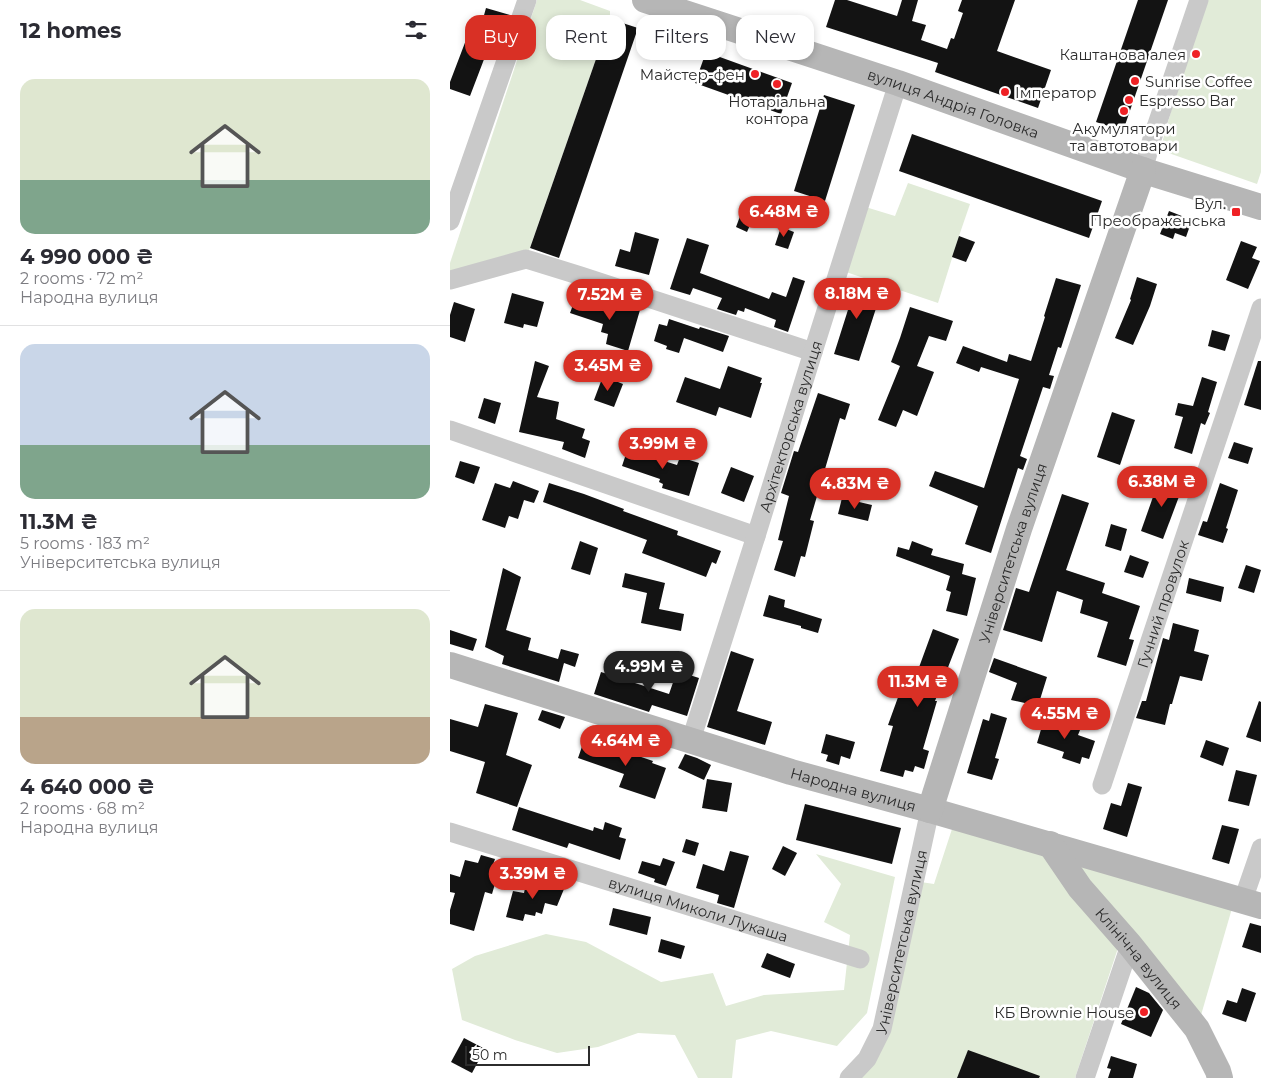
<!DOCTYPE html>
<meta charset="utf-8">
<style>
:root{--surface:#fff;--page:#f2f2f3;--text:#2b2b33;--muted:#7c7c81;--line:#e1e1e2;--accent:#d93025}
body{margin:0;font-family:Montserrat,sans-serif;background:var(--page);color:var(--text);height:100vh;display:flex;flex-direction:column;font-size:19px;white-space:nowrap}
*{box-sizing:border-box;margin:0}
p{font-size:16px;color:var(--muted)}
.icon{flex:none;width:28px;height:28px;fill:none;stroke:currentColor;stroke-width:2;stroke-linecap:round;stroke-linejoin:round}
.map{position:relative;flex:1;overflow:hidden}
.drawer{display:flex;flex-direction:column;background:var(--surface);width:450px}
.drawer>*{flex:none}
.hud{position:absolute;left:15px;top:15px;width:475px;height:45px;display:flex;gap:10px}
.scale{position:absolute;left:15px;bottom:12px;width:125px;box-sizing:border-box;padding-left:5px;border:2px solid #2c2c2c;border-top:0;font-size:14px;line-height:18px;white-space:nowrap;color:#2c2c2c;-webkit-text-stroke:4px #fff;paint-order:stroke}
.price{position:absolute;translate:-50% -42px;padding:0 11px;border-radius:18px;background:var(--accent);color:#fff;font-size:16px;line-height:32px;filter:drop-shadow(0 1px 2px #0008)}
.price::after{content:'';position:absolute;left:50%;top:30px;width:15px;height:11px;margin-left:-8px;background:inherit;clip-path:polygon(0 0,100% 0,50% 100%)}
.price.selected{background:#222;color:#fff}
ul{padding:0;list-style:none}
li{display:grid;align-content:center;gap:10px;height:265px;padding:0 20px}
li+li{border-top:1px solid var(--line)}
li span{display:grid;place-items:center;height:155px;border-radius:15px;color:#555}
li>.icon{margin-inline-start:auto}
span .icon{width:90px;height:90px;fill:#fffc;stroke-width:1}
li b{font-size:21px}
h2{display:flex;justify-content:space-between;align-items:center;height:60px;padding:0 20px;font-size:21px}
.tag{padding:0 18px;border-radius:15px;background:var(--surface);box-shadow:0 2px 8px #0003;font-size:18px;line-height:45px}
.tag.selected{background:var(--accent);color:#fff}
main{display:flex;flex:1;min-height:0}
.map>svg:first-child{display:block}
.green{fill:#e1ebd8}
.building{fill:#131313}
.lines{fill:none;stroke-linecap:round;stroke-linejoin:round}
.street{stroke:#c9c9c9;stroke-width:19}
.secondary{stroke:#b6b6b6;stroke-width:26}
.poi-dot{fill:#ef2125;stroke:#fff;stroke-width:2}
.labels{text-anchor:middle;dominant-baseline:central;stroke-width:5;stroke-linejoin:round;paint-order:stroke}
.poi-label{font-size:15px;fill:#2c2c2c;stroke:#fff;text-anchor:end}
.street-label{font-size:15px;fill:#2c2c2c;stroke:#fff}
</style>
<main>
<section class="drawer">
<h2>12 homes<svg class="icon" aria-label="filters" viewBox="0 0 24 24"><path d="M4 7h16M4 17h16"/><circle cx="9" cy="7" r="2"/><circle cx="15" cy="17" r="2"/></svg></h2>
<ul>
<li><span style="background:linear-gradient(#dfe7d0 65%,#7fa58c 0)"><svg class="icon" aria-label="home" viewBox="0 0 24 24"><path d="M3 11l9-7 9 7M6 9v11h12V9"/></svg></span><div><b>4 990 000 ₴</b><p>2 rooms · 72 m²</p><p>Народна вулиця</p></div></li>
<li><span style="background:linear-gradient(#c9d6e8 65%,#7fa58c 0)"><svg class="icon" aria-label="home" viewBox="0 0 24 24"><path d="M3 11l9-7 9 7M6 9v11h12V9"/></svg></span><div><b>11.3M ₴</b><p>5 rooms · 183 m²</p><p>Університетська вулиця</p></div></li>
<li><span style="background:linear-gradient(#dfe7d0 70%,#b9a48a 0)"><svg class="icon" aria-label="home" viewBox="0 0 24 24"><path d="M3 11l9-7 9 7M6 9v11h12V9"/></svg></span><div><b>4 640 000 ₴</b><p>2 rooms · 68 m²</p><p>Народна вулиця</p></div></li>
</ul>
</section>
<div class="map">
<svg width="811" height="1078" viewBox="0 0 811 1078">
<rect width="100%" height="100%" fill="#fff"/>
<g class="green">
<polygon points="87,0 130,0 160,11 160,19 76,259 0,273 0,263"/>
<polygon points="753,0 811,0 811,172 807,184 710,150"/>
<polygon points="458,183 520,204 509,236 488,303 396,272 409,205 445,216"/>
<polygon points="502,829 593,854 668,948 625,1078 409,1078 464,881 484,884"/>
<polygon points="600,844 785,898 747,1029"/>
<polygon points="366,854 445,877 417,1013 387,1046 321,1031 286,1040 282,1078 248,1078 225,1035 188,1033 148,1047 107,1053 65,1040 12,1020 2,969 25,956 96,934 136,942 211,982 263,973 276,1006 314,995 394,990 400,935 374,922 391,884"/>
</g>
<g class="building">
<polygon points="385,0 397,0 447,16 452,0 468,0 462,21 476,25 471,40 497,49 501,38 504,39 513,13 508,11 512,0 565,0 547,51 601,70 588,108 485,72 488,63 376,27"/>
<polygon points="688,0 718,0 673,131 646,122"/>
<polygon points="36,8 60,15 50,44 41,41 20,96 0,89 0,82 16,40 26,44"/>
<polygon points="160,19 188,28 109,258 80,248"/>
<polygon points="256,52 342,83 331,114 245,83"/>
<polygon points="374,95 405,105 375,201 344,191"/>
<polygon points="462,134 652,201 639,238 449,171"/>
<polygon points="292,211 304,216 297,232 286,227"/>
<polygon points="719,211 742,220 736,237 725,233 723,239 710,234"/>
<polygon points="331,227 344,232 338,249 325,245"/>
<polygon points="185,232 209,239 199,275 165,266 170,249 180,252"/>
<polygon points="509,236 525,242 516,262 502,257"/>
<polygon points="237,238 259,245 250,273 319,299 322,292 336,297 343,277 355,281 338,332 324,327 326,320 295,308 294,312 288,310 286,315 267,309 272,298 243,288 240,295 220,289"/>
<polygon points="791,241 807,247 802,258 810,261 798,289 776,280"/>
<polygon points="687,277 707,284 700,306 683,345 665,338 681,300 680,299"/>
<polygon points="399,278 424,286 421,294 430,296 409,361 384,354 403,294 395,292"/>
<polygon points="606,278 631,285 611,348 608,347 599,375 604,376 600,389 593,387 570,456 577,459 573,470 568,468 541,553 515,544 528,506 479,486 485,471 534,488 569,379 531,367 529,372 506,363 513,346 557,362 559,354 581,361 595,317 594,316"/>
<polygon points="62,293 94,302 87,327 74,324 73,328 54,323"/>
<polygon points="126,297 167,311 169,304 190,310 178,351 156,344 158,334 151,332 153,324 120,313"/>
<polygon points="4,302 25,309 15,342 0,337 0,315"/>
<polygon points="460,307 503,321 496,341 479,336 467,366 484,372 467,416 453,410 446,427 428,420 450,366 441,362 450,338"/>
<polygon points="219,319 249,329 250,327 279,336 273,352 234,338 229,353 216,349 217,346 204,341 209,324 217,326"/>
<polygon points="762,330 780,335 775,351 758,346"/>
<polygon points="85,361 99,366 87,397 109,402 106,419 135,429 132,438 140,441 135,458 112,449 114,442 69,432"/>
<polygon points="808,361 811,361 811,410 794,405"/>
<polygon points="278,366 312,378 310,383 312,383 301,418 269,407 266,416 226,402 235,377 270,389"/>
<polygon points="153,376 173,384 164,407 144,400"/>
<polygon points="752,377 767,382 758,412 760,413 755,425 751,423 742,454 724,448 733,417 725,415 728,403 743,406"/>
<polygon points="368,393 400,404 395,420 390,418 360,520 364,521 355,557 351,556 345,577 324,570 333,541 328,540 339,496 331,493 344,451 348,452"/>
<polygon points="34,398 51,403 45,424 28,418"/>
<polygon points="662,412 685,420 670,465 647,457"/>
<polygon points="784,442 803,448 798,464 778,458"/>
<polygon points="179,445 196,451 195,455 227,465 230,457 249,463 239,496 212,488 213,484 209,482 210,479 172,466"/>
<polygon points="10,461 30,467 24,484 5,477"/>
<polygon points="281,467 304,476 294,502 271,493"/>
<polygon points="710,477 733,486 713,539 691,531"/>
<polygon points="63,481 89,491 84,503 74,500 68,519 59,516 55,528 32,520 45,483 60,488"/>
<polygon points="99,483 134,494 174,509 173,511 228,531 227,535 271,551 266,564 262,562 256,577 192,553 197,540 93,502"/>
<polygon points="770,483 788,490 776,528 778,529 773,543 748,535 753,521 757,522"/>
<polygon points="612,494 639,503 616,570 655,583 652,593 690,606 679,639 684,640 676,666 647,657 658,622 630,613 633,600 607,591 592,642 553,630 566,588 579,592"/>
<polygon points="392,498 422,505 418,521 388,514"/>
<polygon points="661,524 677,529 671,551 655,546"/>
<polygon points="130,541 148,548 140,575 121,569"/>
<polygon points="462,541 483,549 481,555 514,564 512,574 526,578 517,616 496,611 501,592 496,590 500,576 446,556 448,547 459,550"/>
<polygon points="680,555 699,562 693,578 674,572"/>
<polygon points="796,565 811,570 804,593 788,588"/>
<polygon points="53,568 71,577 56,630 81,638 78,650 108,659 111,649 129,654 125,667 114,663 109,682 52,664 54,656 35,647"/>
<polygon points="175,573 215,583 209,609 234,614 231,631 191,623 197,593 172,587"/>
<polygon points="739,578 774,587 771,602 736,593"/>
<polygon points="319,595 335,600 334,607 372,619 368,633 351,628 351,626 313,616"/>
<polygon points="723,623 749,630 744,651 759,655 752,681 730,676 722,704 720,704 715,725 686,718 692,701 696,701 713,638 719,640"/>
<polygon points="483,629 509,639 485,701 487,701 473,749 479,751 474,769 465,766 463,772 455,770 453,777 430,771 443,726 438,725 451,689 460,692"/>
<polygon points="0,630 27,639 23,651 0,644"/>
<polygon points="281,651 304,659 287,711 322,722 315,745 257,727"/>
<polygon points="544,658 597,677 588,706 561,700 567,683 539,672"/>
<polygon points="227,671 249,678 237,716 202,705 199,712 144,694 151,672 219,694"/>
<polygon points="809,701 811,702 811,742 796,737"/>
<polygon points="35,704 68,713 56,755 82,765 67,807 26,793 35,762 0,751 0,719 28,727"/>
<polygon points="92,710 115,717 110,729 88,720"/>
<polygon points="541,713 557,718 545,758 549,759 542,780 517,773 533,719 539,721"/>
<polygon points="595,716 614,722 614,725 630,730 628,735 645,741 639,759 632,757 630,764 612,758 614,752 587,743"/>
<polygon points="376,734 405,742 400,759 391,756 389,765 376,761 378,755 371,753"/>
<polygon points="135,738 203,761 202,763 216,768 205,799 169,787 174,774 128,758"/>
<polygon points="756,740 779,748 773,766 750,757"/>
<polygon points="235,754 247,758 261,765 254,780 228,768"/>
<polygon points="786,770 807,775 799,806 778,801"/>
<polygon points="257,779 282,783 277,812 252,808"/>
<polygon points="678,783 692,787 677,837 653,829 661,803 671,806"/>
<polygon points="355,804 451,828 442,864 346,840"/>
<polygon points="69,807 143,831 144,827 153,830 155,822 172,828 169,837 176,839 170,860 119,843 117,848 62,830"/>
<polygon points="772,825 789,829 779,864 762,859"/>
<polygon points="236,839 249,843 245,856 232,852"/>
<polygon points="333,846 347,853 335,876 322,869"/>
<polygon points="280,851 299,856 284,908 267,903 269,895 246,888 253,864 274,871"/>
<polygon points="31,855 45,859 43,865 50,867 42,894 35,892 24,931 0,924 0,910 5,893 0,892 0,874 10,877 15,860 28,863"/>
<polygon points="213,858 225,862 216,886 204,882 205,879 188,873 192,861 210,866"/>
<polygon points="77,879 114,889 107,906 95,903 92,914 86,912 85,916 75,914 73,921 56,917 63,891 74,893"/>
<polygon points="163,908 201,917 197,935 159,925"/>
<polygon points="800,923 811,926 811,953 792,947"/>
<polygon points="211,939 235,946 231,959 208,952"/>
<polygon points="317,953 345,964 340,978 311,967"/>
<polygon points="686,987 699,993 713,1010 701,1037 671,1024"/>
<polygon points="792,988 806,993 796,1022 772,1014 777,1000 787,1003"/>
<polygon points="14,1038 35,1049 22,1073 1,1062"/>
<polygon points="518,1050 590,1076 589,1078 507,1078"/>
<polygon points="661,1056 687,1064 683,1078 658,1078 661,1069 657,1068"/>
</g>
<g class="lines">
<g class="street">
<polyline points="693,170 702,139 749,0"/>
<polyline points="0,221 77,0"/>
<polyline points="0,280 76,259 131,276 363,352"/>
<polyline points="0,430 306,536"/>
<path id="s1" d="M241 740 306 536 363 352 448 83"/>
<path id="s2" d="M652 785 811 308"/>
<path id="s3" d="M0 832 410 959"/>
<polyline points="793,900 811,848"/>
<path id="s4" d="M399 1078 417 1059 432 1029 480 810"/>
<polyline points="635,1078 680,945"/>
</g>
<g class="secondary">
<path id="s5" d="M195 0 448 83 701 173 811 207"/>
<path id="s6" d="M0 665 341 772 480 810 811 906"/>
<path id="s7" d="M480 810 569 529 693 170"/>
<path id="s8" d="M600 844 630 888 680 945 747 1029 768 1071 770 1078"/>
</g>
</g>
<g class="poi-dot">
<circle cx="746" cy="54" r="5"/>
<circle cx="305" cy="74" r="5"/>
<circle cx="685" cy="81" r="5"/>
<circle cx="327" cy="84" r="5"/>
<circle cx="555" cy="92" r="5"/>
<circle cx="679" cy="100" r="5"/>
<circle cx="674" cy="111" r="5"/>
<rect x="781" y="207" width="10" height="10" rx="2.5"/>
<circle cx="694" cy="1012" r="5"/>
</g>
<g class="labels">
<g class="poi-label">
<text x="736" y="54">Каштанова алея</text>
<text x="295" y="74">Майстер-фен</text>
<text x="695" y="81" text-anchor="start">Sunrise Coffee</text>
<text x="565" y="92" text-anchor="start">Імператор</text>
<text x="689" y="100" text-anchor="start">Espresso Bar</text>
<text x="327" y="101" text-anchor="middle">Нотаріальна<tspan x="327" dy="17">контора</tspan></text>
<text x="674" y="128" text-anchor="middle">Акумулятори<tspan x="674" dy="17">та автотовари</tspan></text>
<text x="776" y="203">Вул.<tspan x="776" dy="17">Преображенська</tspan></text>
<text x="684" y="1012">КБ Brownie House</text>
</g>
<g class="street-label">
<text stroke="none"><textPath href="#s5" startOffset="325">вулиця Андрія Головка</textPath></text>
<text stroke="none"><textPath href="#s1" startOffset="329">Архітекторська вулиця</textPath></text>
<text stroke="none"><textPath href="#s7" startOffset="270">Університетська вулиця</textPath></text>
<text stroke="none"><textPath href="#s2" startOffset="191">Гучний провулок</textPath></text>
<text stroke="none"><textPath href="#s6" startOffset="422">Народна вулиця</textPath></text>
<text stroke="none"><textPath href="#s3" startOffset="260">вулиця Миколи Лукаша</textPath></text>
<text stroke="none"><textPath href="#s4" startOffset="149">Університетська вулиця</textPath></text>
<text stroke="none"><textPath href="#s8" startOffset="145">Клінічна вулиця</textPath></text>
</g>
</g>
</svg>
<div class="scale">50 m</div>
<b class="price" style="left:334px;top:238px">6.48M ₴</b>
<b class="price" style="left:407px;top:320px">8.18M ₴</b>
<b class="price" style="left:160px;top:321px">7.52M ₴</b>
<b class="price" style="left:158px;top:392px">3.45M ₴</b>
<b class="price" style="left:213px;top:470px">3.99M ₴</b>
<b class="price" style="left:712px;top:508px">6.38M ₴</b>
<b class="price" style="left:405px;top:510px">4.83M ₴</b>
<b class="price selected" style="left:199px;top:693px">4.99M ₴</b>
<b class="price" style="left:468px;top:708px">11.3M ₴</b>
<b class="price" style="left:615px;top:740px">4.55M ₴</b>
<b class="price" style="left:176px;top:767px">4.64M ₴</b>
<b class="price" style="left:83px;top:900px">3.39M ₴</b>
<div class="hud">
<a class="tag selected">Buy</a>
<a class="tag">Rent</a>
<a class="tag">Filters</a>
<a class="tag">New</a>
</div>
</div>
</main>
